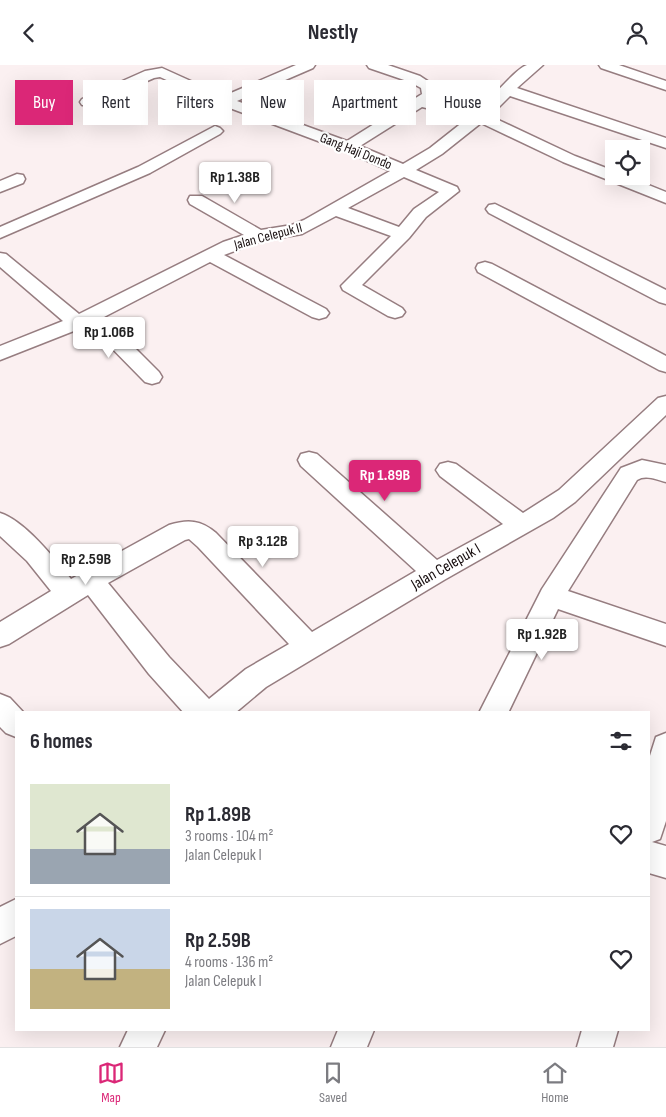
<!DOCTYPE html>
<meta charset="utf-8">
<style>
:root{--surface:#fff;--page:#f7f7f7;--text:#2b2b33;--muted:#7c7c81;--line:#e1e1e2;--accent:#db2777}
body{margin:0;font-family:"Sofia Sans Condensed",sans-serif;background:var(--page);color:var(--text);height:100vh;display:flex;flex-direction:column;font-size:19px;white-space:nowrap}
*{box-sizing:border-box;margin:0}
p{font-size:16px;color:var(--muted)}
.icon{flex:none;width:28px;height:28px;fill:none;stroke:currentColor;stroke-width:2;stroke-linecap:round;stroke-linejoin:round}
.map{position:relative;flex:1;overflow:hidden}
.side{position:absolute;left:15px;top:646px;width:635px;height:320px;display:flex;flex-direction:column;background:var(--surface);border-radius:0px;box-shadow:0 5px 20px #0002}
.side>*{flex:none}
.banner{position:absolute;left:15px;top:15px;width:636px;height:45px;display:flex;gap:10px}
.controls{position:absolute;left:605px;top:75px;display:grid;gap:10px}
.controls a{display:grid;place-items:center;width:45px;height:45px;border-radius:0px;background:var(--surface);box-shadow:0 5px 20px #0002;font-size:25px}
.price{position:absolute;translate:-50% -42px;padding:0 11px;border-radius:5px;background:#fff;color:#222;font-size:16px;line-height:32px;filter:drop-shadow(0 1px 2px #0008)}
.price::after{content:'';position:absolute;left:50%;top:30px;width:15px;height:11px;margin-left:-8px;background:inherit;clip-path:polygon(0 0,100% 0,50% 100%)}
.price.current{background:var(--accent);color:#fff}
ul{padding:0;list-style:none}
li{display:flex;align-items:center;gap:15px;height:125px;padding:0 15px}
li+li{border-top:1px solid var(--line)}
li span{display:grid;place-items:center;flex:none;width:140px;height:100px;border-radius:0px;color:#555}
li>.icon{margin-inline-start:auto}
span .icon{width:60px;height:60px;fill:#fffc;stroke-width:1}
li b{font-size:21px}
h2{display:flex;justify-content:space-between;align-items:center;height:60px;padding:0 15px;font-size:21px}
.tag{padding:0 18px;border-radius:0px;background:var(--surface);box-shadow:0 5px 20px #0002;font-size:18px;line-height:45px}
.tag.current{background:var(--accent);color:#fff}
header{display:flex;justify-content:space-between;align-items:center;height:65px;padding:0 15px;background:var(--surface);font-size:22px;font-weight:700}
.dock{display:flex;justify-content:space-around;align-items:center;height:70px;border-top:1px solid var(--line);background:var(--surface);font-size:14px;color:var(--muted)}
.dock a{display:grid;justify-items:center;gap:2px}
.dock .current{color:var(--accent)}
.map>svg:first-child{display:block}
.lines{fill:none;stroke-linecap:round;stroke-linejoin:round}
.minor-casing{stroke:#967d80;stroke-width:3}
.minor{fill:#fff;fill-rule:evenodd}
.labels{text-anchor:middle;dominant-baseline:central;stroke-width:4.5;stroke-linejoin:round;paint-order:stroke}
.far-street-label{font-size:14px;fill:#170e0f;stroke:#fff}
.street-label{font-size:16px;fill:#170e0f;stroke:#fff}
</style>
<header><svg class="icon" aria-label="back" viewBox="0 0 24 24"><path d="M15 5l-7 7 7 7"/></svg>Nestly<svg class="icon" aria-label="person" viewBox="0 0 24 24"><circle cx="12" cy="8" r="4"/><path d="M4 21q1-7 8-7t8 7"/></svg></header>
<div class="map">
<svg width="666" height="982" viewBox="0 0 666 982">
<rect width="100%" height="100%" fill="#fbf0f1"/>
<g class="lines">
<g class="minor-casing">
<g id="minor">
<path d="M296 0H315L313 3 237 36 347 76 422 29 421 23 410 17 369 3 367 0H388L420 11 435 21 436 30 432 35 477 46C489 37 516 3 527 0 531 0 538 0 543 0L517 23 666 73V83L510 31 490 51 575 91 614 106V111H626L666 127V138L563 97 481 58 442 89 416 105 457 122 459 126 426 152 409 173 362 220 402 243 405 247 402 251 395 253 388 251 343 225 341 221 391 171 336 151 302 169 261 176 224 190 326 244 329 248 326 252 319 254 312 252 210 197 104 252 159 307 162 312 159 317 152 319 145 317 89 260 0 295V281L63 256 0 202V188L6 189 79 249 223 177 244 170 190 139 188 135 190 131H202L261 165 292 160 304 155 390 106 342 85 219 39 160 12 154 13 92 40H82L80 37 82 34 145 6 162 3 224 31ZM422 42 468 53 430 83 403 99 360 81ZM404 112 439 127 414 144 399 162 348 143Z"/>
<polygon points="599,0 619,0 666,16 666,25 601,3"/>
<polygon points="215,61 220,63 223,66 220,69 150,108 0,173 0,162 138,102"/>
<polygon points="17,109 23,110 25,114 23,118 0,127 0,116"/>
<polygon points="495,139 666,225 666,239 659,237 489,148 486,144 489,140"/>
<polygon points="485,197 492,199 666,291 666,307 659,305 478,207 476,203 478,199"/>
<path d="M666 331V350L575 437 553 453 444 515 266 622 235 648H184L149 609 88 530 9 579 0 582V557L51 526 27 496 0 471V448C25 456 55 494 71 514L169 460C188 454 201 455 216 468L312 567 416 506 301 401 298 395 301 389 309 387 317 389 437 495 503 459 440 411 436 405 440 399 448 397 456 399 523 448 559 425 658 333ZM189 474 198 482 289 579 246 604 209 634 169 592 108 518 185 475Z"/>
<path d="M642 395 666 400V417C657 415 646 409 637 415L568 526 666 559V581L558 544 508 648H479L542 524 621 403Z"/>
<polygon points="0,629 10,633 24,648 16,648 16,672 6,668 0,662"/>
<polygon points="666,668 666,756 660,774 652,777 666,781 666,813 649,808 649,694 656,672"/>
<polygon points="16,834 16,871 0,879 0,842"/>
<polygon points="128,965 165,965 157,982 120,982"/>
<polygon points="338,965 374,965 367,982 331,982"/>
<polygon points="582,965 618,965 613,982 577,982"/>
</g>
</g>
<use href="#minor" class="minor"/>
</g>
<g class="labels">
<g class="far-street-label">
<text transform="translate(356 86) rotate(22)">Gang Haji Dondo</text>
<text transform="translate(268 171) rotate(-15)">Jalan Celepuk II</text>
</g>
<g class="street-label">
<text transform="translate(446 502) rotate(-30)">Jalan Celepuk I</text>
</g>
</g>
</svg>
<div class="controls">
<a><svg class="icon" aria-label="locate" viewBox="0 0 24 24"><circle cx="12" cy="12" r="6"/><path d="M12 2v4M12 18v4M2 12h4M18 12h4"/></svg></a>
</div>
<b class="price" style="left:235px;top:139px">Rp 1.38B</b>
<b class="price" style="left:109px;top:294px">Rp 1.06B</b>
<b class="price current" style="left:385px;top:437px">Rp 1.89B</b>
<b class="price" style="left:263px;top:503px">Rp 3.12B</b>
<b class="price" style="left:86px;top:521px">Rp 2.59B</b>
<b class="price" style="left:542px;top:596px">Rp 1.92B</b>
<div class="banner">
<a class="tag current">Buy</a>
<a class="tag">Rent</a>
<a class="tag">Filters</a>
<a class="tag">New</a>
<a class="tag">Apartment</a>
<a class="tag">House</a>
</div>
<section class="side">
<h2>6 homes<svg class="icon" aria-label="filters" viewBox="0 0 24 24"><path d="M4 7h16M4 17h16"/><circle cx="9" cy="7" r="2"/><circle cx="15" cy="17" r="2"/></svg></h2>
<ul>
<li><span style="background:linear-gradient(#dfe7d0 65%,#9aa5b1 0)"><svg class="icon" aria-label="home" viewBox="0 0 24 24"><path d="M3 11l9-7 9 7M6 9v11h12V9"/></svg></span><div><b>Rp 1.89B</b><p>3 rooms · 104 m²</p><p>Jalan Celepuk I</p></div><svg class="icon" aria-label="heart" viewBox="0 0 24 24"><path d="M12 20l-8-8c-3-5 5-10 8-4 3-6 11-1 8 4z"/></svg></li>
<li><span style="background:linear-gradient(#c9d6e8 60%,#c2b280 0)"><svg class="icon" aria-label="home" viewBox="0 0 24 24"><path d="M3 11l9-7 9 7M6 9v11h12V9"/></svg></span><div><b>Rp 2.59B</b><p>4 rooms · 136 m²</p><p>Jalan Celepuk I</p></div><svg class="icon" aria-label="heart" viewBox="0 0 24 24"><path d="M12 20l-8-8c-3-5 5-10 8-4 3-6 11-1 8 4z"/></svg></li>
</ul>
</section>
</div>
<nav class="dock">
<a class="current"><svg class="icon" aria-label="map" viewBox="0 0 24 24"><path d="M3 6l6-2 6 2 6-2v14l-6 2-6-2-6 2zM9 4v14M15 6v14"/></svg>Map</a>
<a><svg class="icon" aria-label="saved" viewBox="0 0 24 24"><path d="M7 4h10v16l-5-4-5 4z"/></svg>Saved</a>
<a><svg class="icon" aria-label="home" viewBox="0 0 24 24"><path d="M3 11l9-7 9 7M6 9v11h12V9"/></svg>Home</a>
</nav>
